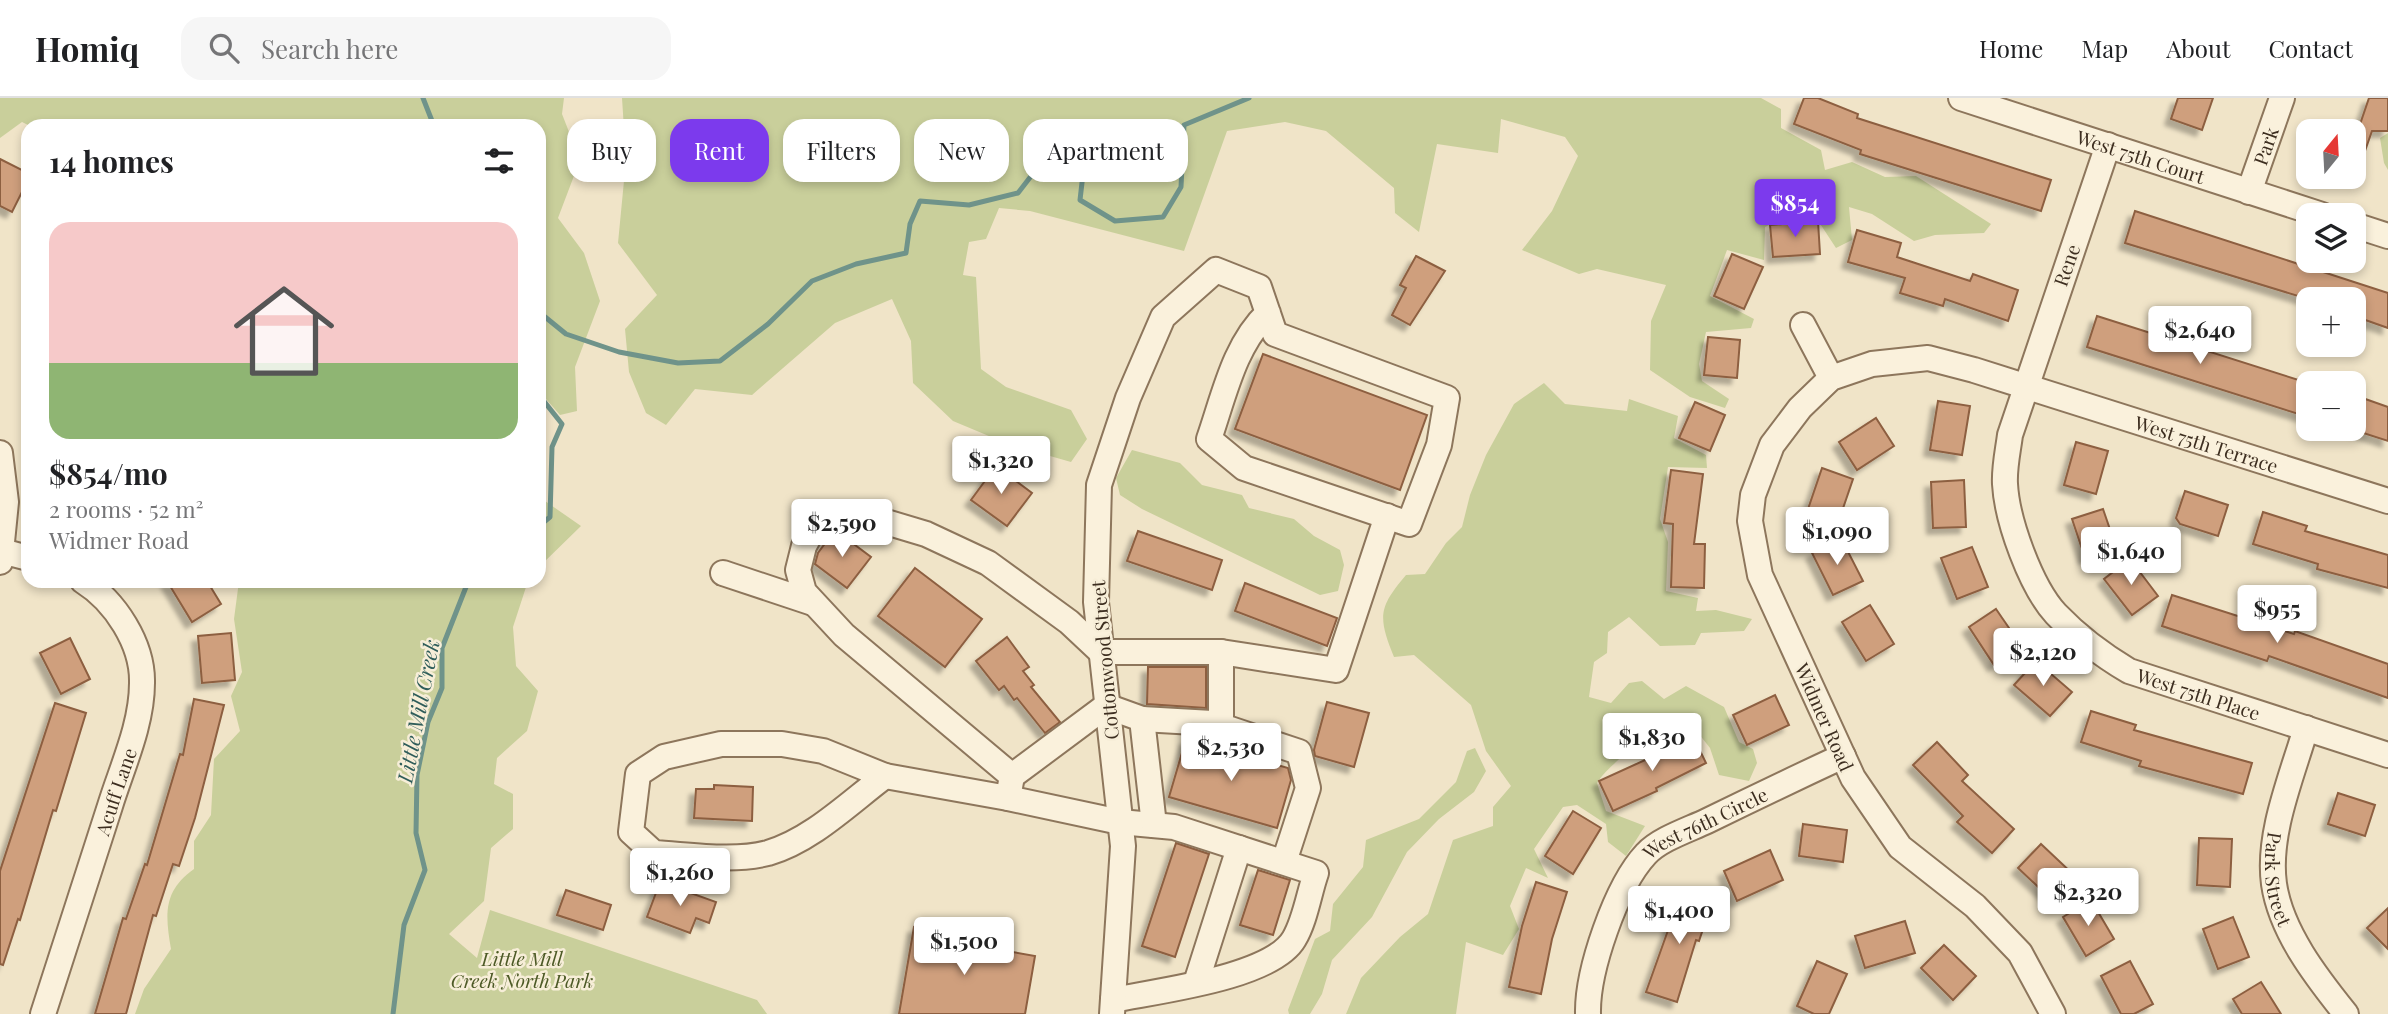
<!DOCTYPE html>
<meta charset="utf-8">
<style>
:root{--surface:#fff;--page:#f6f6f6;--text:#202124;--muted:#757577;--line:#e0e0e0;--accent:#7c3aed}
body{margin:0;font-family:"Playfair Display",serif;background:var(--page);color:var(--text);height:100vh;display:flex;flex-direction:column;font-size:26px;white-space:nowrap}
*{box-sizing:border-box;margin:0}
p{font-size:23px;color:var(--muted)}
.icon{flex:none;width:38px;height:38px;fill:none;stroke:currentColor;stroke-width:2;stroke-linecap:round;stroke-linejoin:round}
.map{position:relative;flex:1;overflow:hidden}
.details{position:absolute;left:21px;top:21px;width:525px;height:469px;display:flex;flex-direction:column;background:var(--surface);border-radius:21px;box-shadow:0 4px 10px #0003}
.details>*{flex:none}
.banner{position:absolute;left:567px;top:21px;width:665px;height:63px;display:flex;gap:14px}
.needle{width:46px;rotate:18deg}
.buttons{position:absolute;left:2296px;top:21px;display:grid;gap:14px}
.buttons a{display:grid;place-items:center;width:70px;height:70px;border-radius:14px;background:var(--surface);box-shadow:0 4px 10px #0003;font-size:35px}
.price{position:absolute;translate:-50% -60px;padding:0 16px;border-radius:7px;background:#fff;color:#222;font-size:23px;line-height:46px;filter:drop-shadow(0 2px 4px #0008)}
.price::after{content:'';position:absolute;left:50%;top:42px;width:21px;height:16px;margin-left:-10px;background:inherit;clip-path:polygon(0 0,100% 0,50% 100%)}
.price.active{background:var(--accent);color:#fff}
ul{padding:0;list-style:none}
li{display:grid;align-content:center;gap:14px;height:371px;padding:0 28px}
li+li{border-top:2px solid var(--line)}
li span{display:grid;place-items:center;height:217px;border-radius:21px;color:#555}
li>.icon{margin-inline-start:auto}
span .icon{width:126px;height:126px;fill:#fffc;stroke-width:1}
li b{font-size:30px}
h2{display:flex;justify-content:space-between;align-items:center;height:84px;padding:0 28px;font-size:30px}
.tag{padding:0 24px;border-radius:21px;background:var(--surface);box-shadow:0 4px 10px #0003;font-size:24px;line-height:63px}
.tag.active{background:var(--accent);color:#fff}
header{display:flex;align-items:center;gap:42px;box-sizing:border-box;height:98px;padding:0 35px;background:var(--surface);border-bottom:2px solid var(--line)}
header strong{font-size:33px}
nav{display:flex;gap:38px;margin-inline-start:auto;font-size:24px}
.search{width:490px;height:63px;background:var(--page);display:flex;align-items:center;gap:18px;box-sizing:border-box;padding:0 24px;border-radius:21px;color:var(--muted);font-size:26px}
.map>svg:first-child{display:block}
.green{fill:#c9cf9b}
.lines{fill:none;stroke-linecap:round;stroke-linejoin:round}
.stream{stroke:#6f938a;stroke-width:5}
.building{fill:#cf9f7d;stroke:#8d5f41;stroke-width:2;filter:url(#shadow)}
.minor-casing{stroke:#8d765c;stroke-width:28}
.minor{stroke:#faf1dc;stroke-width:24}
.labels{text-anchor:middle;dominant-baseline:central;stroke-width:5;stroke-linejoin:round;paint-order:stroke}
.street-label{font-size:19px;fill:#3d2e20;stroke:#f7eed8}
.park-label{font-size:19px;font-style:italic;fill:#4d5a26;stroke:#f7eed8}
.water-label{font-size:21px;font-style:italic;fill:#2f5d5a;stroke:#f7eed8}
</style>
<header>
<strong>Homiq</strong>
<div class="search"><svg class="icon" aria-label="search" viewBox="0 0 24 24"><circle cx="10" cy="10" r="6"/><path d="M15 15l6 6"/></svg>Search here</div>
<nav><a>Home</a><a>Map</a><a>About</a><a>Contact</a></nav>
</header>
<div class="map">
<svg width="2388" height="916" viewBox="0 0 2388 916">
<defs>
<filter id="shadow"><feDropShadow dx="-6" dy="6" stdDeviation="2" flood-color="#0004"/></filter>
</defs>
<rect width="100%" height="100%" fill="#f0e4c8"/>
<g class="green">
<polygon points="0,0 564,0 562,16 580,62 558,120 584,155 600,203 575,269 577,313 560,317 539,293 539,28 30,28 22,24 0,40"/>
<polygon points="622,0 1761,0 1781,11 1781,30 1821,52 1825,72 1852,64 1885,79 1916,78 1991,126 1984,135 1935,137 1914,143 1872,116 1849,109 1852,142 1836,150 1813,115 1789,117 1765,129 1764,162 1727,152 1710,198 1754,221 1751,230 1706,234 1699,266 1702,283 1729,301 1725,310 1690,299 1650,272 1651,223 1666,187 1597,171 1579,176 1522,152 1552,113 1578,58 1565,39 1501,21 1498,55 1437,46 1419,134 1395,115 1394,90 1326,33 1285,24 1227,33 1184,153 1030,113 999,110 986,141 969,144 963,177 976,179 981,271 1006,289 1071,312 1087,341 1071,364 1008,346 953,323 913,285 911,243 892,201 835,225 752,297 695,291 666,327 646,315 629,274 625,231 657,197 618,145 626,62"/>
<polygon points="2388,35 2388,72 2384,65 2380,40"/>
<path d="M1544 285 1565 306 1627 313 1629 301 1678 318 1674 340 1706 357 1707 370 1668 369 1660 421 1668 444 1666 493 1698 500 1696 513 1716 512 1752 521 1744 533 1701 535 1695 547 1660 548 1629 519 1608 534 1607 555 1594 564 1589 599 1611 605 1629 585 1642 583 1664 601 1686 588 1724 609 1739 644 1753 651 1757 665 1749 683 1719 677 1710 650 1695 631 1677 628 1646 650 1634 644C1623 661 1607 669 1597 685L1606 713 1645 728 1626 758 1608 744 1606 726 1577 707 1563 709 1534 751 1548 780 1526 770 1510 808 1519 831 1503 857 1466 844 1456 916H1346L1361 880 1400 839 1428 816 1453 742 1493 728V709L1511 688 1486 653 1471 607 1414 557 1394 559C1378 519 1378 510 1406 477L1425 476 1446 445 1462 429 1470 397 1486 357 1514 306Z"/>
<polygon points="539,351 542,353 545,403 581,428 539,469"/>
<polygon points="1132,352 1180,365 1202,387 1242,397 1249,410 1294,421 1314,438 1340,452 1344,467 1338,493 1320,497 1142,411 1120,397 1116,380"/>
<path d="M239 483H528L513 529 516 568 538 593 527 633 497 660 494 686 513 696V731L491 750 484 803 449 836 477 860 490 812 757 902 767 916H135L144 891 171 851C165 816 163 793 194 771V743L211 717 214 661 240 633 231 598 242 574 234 521Z"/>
<polygon points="1475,650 1486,673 1474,694 1439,721 1407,754 1372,819 1332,862 1322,896 1310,916 1289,916 1288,912 1315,841 1330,833 1333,806 1363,769 1366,742 1419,721 1456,684 1467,653"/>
</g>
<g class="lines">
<g class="stream">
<polyline points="423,0 434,28"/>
<polyline points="539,214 566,236 619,254 678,265 720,263 768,226 812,183 856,166 906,155 910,126 920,103 969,107 1018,95 1045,60 1065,57 1083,76 1080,102 1115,123 1163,119 1181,89 1184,27 1249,0"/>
<polyline points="539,297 562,326 552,349 550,419 539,428"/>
<polyline points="393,916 404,827 425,772 416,735 417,677 428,624 442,590 442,550 466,489 472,483"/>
</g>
</g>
<g class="building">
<polygon points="1804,0 1818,0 1858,16 1857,20 2051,82 2041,113 1860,56 1861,52 1794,26"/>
<polygon points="2178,0 2213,0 2202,32 2171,21"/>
<polygon points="2369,0 2388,0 2388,33 2372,33 2359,70 2354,68 2354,44"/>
<polygon points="0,61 28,75 28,82 12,114 0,108"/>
<polygon points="2135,113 2388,195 2388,230 2354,218 2354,201 2308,201 2125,145"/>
<polygon points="1818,123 1820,156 1773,159 1770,127"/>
<polygon points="1857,132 1901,145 1897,159 1970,183 1973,176 2018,192 2008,223 1945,201 1943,208 1900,195 1905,180 1848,164"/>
<polygon points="1732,156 1763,169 1744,211 1714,198"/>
<polygon points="1416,158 1445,173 1410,227 1392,217 1406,190 1400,187"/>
<polygon points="2097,218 2308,285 2308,319 2087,249"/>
<polygon points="1708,239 1740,242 1737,280 1704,277"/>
<polygon points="1263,256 1427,317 1400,392 1235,331"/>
<polygon points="2354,297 2388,309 2388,343 2354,332"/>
<polygon points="1938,303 1970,308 1962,357 1930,352"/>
<polygon points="1695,304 1725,317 1710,353 1679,340"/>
<polygon points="1876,320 1894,348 1857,372 1839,344"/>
<polygon points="2076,344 2108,353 2096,396 2064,387"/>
<polygon points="996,368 1032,395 1007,428 971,402"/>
<polygon points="1822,370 1853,381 1838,425 1807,414"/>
<polygon points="1671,372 1703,376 1694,446 1705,446 1704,490 1671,489 1673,426 1664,425"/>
<polygon points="1964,382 1966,429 1933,430 1931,384"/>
<polygon points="2185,393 2228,407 2218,438 2180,426 2176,420"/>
<polygon points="2103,411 2116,449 2085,460 2072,421"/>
<polygon points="2263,414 2307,428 2305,433 2388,457 2388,490 2317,471 2318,466 2253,446"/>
<polygon points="835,432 871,459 847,490 815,466 818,455"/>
<polygon points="1138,433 1222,462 1212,492 1127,463"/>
<polygon points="1841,440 1863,483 1833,497 1812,455"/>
<polygon points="1972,449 1988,489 1957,501 1941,460"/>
<polygon points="2130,461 2158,498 2132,517 2104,481"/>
<polygon points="915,470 982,521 945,569 878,518"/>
<polygon points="167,483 207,483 221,506 192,524"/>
<polygon points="1245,485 1337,520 1327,548 1235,513"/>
<polygon points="2172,497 2294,536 2295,533 2388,566 2388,600 2269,558 2267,563 2162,528"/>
<polygon points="1870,507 1894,546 1866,563 1842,524"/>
<polygon points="1996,511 2022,549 1994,567 1969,529"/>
<polygon points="231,535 235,582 202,585 198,538"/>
<polygon points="1007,539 1029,569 1023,573 1034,587 1031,589 1060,624 1045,635 1017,600 1014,602 1004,588 999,592 976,563"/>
<polygon points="70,540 90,581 61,596 40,555"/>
<polygon points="2036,563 2072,594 2050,618 2014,587"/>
<polygon points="1148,569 1206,569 1206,610 1147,606"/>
<polygon points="1775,597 1789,627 1747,647 1733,617"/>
<polygon points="194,601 224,607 195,720 179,768 173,766 156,818 153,817 126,916 95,916 123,820 126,821 145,766 147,767 180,656 183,657"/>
<polygon points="1327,604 1369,615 1354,669 1315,658 1314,652"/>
<polygon points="55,605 86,615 56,713 53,712 20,822 18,821 3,867 0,866 0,773"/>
<polygon points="2091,613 2136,627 2134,632 2252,665 2243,696 2139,668 2141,663 2081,644"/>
<polygon points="1692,636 1706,665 1656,690 1657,693 1613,713 1599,683 1654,658 1653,655"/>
<polygon points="1186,641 1288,670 1291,682 1277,730 1169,699"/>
<polygon points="1937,644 1968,677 1962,683 2014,731 1992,755 1957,724 1963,718 1913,667"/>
<polygon points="714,687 753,689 752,723 694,720 696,691 714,691"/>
<polygon points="2338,695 2375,707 2365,738 2328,726"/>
<polygon points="1573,713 1601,730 1573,776 1545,758"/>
<polygon points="1803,726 1847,732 1843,764 1799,758"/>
<polygon points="2199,740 2232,741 2230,789 2197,787"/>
<polygon points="1176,745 1209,756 1175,859 1142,848"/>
<polygon points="2041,746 2075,778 2052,802 2018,770"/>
<polygon points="1770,752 1783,782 1737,803 1724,773"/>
<polygon points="1258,772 1290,782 1273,837 1240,827"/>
<polygon points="660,784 716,804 709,825 696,820 690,835 647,819"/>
<polygon points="1536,784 1567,794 1552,841 1541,896 1509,889 1522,828"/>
<polygon points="566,792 611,807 603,832 557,817"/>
<polygon points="1682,793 1712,804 1699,843 1696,842 1677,904 1646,894"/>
<polygon points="2091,802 2114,841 2086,858 2063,819"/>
<polygon points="2388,810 2388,851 2367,830"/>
<polygon points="2233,819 2249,859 2218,871 2203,831"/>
<polygon points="1905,823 1915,855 1865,870 1855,838"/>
<polygon points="914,829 991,842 990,850 1035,858 1025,916 899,916"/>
<polygon points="1944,847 1976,878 1953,902 1921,870"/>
<polygon points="1817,863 1847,876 1829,916 1814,916 1797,908"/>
<polygon points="2130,863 2153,906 2134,916 2121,916 2101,878"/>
<polygon points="2261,884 2281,916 2242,916 2233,901"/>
</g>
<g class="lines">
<g class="minor-casing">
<g id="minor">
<path id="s1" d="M1961 0 2322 117"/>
<path id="s2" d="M2108 47 2010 337C2008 353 2004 370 2005 386 2007 423 2031 489 2056 516 2078 539 2102 557 2129 573L2388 657"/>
<path id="s3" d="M2249 94 2282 0"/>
<polyline points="2354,127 2388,138"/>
<polyline points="1803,227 1831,280"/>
<polyline points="0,355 6,404 0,464"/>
<polyline points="2,453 28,460"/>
<polyline points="723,475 813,505"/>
<polyline points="1221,554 1336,572 1387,418"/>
<polyline points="1142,621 1212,625 1299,654 1308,690 1284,764"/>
<path id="s4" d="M2306 630C2292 678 2267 736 2274 786 2281 834 2317 880 2346 916"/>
<path d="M721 646H782L823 653 885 678C849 705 812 742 768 755 733 764 690 757 654 755L631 734 638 676 664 659Z"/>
<path d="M885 678 1008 700 1120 724 1174 729 1316 775C1309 795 1305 823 1294 841 1271 880 1156 893 1113 902"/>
<polyline points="1012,678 1106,608 1142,621 1154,727"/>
<polyline points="1008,700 1012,678 844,537 804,494 798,472 804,448 816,426 832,415 856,415 926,436 988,465 1069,524 1101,554 1221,554 1221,628"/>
<polyline points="1196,885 1239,750"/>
<path id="s5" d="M43 916C65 847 88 777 110 708 122 669 142 627 142 585 143 546 115 503 83 483"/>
<path d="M1112 916 1123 748 1096 504 1099 387 1128 300 1163 219 1216 172 1259 189 1275 236 1447 300 1439 347 1409 426 1244 370 1209 341C1224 298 1234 247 1268 215"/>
<path id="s6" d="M1588 916C1587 873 1616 788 1646 756 1660 741 1688 732 1707 723 1752 701 1798 679 1843 658"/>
<path id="s7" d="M2053 916 2020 855 1975 808 1900 749 1853 680 1760 477 1750 423 1753 397 1772 347 1800 310 1831 280 1872 266 1928 260 1974 272 2388 403"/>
</g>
</g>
<use href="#minor" class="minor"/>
</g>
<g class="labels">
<g class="street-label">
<text stroke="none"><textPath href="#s3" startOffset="49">Park</textPath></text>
<text stroke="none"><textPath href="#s1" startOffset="189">West 75th Court</textPath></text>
<text transform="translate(2066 167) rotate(-71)">Rene</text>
<text stroke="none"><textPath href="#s7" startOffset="1152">West 75th Terrace</textPath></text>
<text transform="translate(1104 562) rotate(-95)">Cottonwood Street</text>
<text stroke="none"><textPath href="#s2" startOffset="663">West 75th Place</textPath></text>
<text transform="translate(1825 619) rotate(66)">Widmer Road</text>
<text stroke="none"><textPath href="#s5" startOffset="234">Acuff Lane</textPath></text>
<text stroke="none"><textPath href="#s6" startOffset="240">West 76th Circle</textPath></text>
<text stroke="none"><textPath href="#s4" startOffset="156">Park Street</textPath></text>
</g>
<g class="park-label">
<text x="522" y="860">Little Mill<tspan x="522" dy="22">Creek North Park</tspan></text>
</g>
<g class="water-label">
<text transform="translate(417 613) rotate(-79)">Little Mill Creek</text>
</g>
</g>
</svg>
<div class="buttons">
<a><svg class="needle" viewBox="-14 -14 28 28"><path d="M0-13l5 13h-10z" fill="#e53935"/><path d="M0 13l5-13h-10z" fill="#757577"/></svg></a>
<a><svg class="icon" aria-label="layers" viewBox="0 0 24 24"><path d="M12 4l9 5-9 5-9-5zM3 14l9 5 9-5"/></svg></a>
<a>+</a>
<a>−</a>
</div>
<b class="price active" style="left:1795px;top:141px">$854</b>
<b class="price" style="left:2200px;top:268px">$2,640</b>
<b class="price" style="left:1001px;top:398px">$1,320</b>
<b class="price" style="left:842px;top:461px">$2,590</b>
<b class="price" style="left:1837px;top:469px">$1,090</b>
<b class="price" style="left:2131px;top:489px">$1,640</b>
<b class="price" style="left:2277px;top:547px">$955</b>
<b class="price" style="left:2043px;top:590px">$2,120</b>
<b class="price" style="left:1652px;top:675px">$1,830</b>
<b class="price" style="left:1231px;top:685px">$2,530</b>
<b class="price" style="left:680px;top:810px">$1,260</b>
<b class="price" style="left:2088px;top:830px">$2,320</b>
<b class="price" style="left:1679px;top:848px">$1,400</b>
<b class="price" style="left:964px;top:879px">$1,500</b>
<div class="banner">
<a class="tag">Buy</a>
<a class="tag active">Rent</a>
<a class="tag">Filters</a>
<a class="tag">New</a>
<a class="tag">Apartment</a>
</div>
<section class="details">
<h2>14 homes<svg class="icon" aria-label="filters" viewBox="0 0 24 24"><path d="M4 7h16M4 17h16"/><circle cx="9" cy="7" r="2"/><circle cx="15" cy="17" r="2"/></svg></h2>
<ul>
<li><span style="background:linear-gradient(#f6c9c9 65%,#8fb573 0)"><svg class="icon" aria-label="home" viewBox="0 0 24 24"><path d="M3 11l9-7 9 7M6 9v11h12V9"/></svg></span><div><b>$854/mo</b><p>2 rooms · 52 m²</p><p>Widmer Road</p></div></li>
</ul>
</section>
</div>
